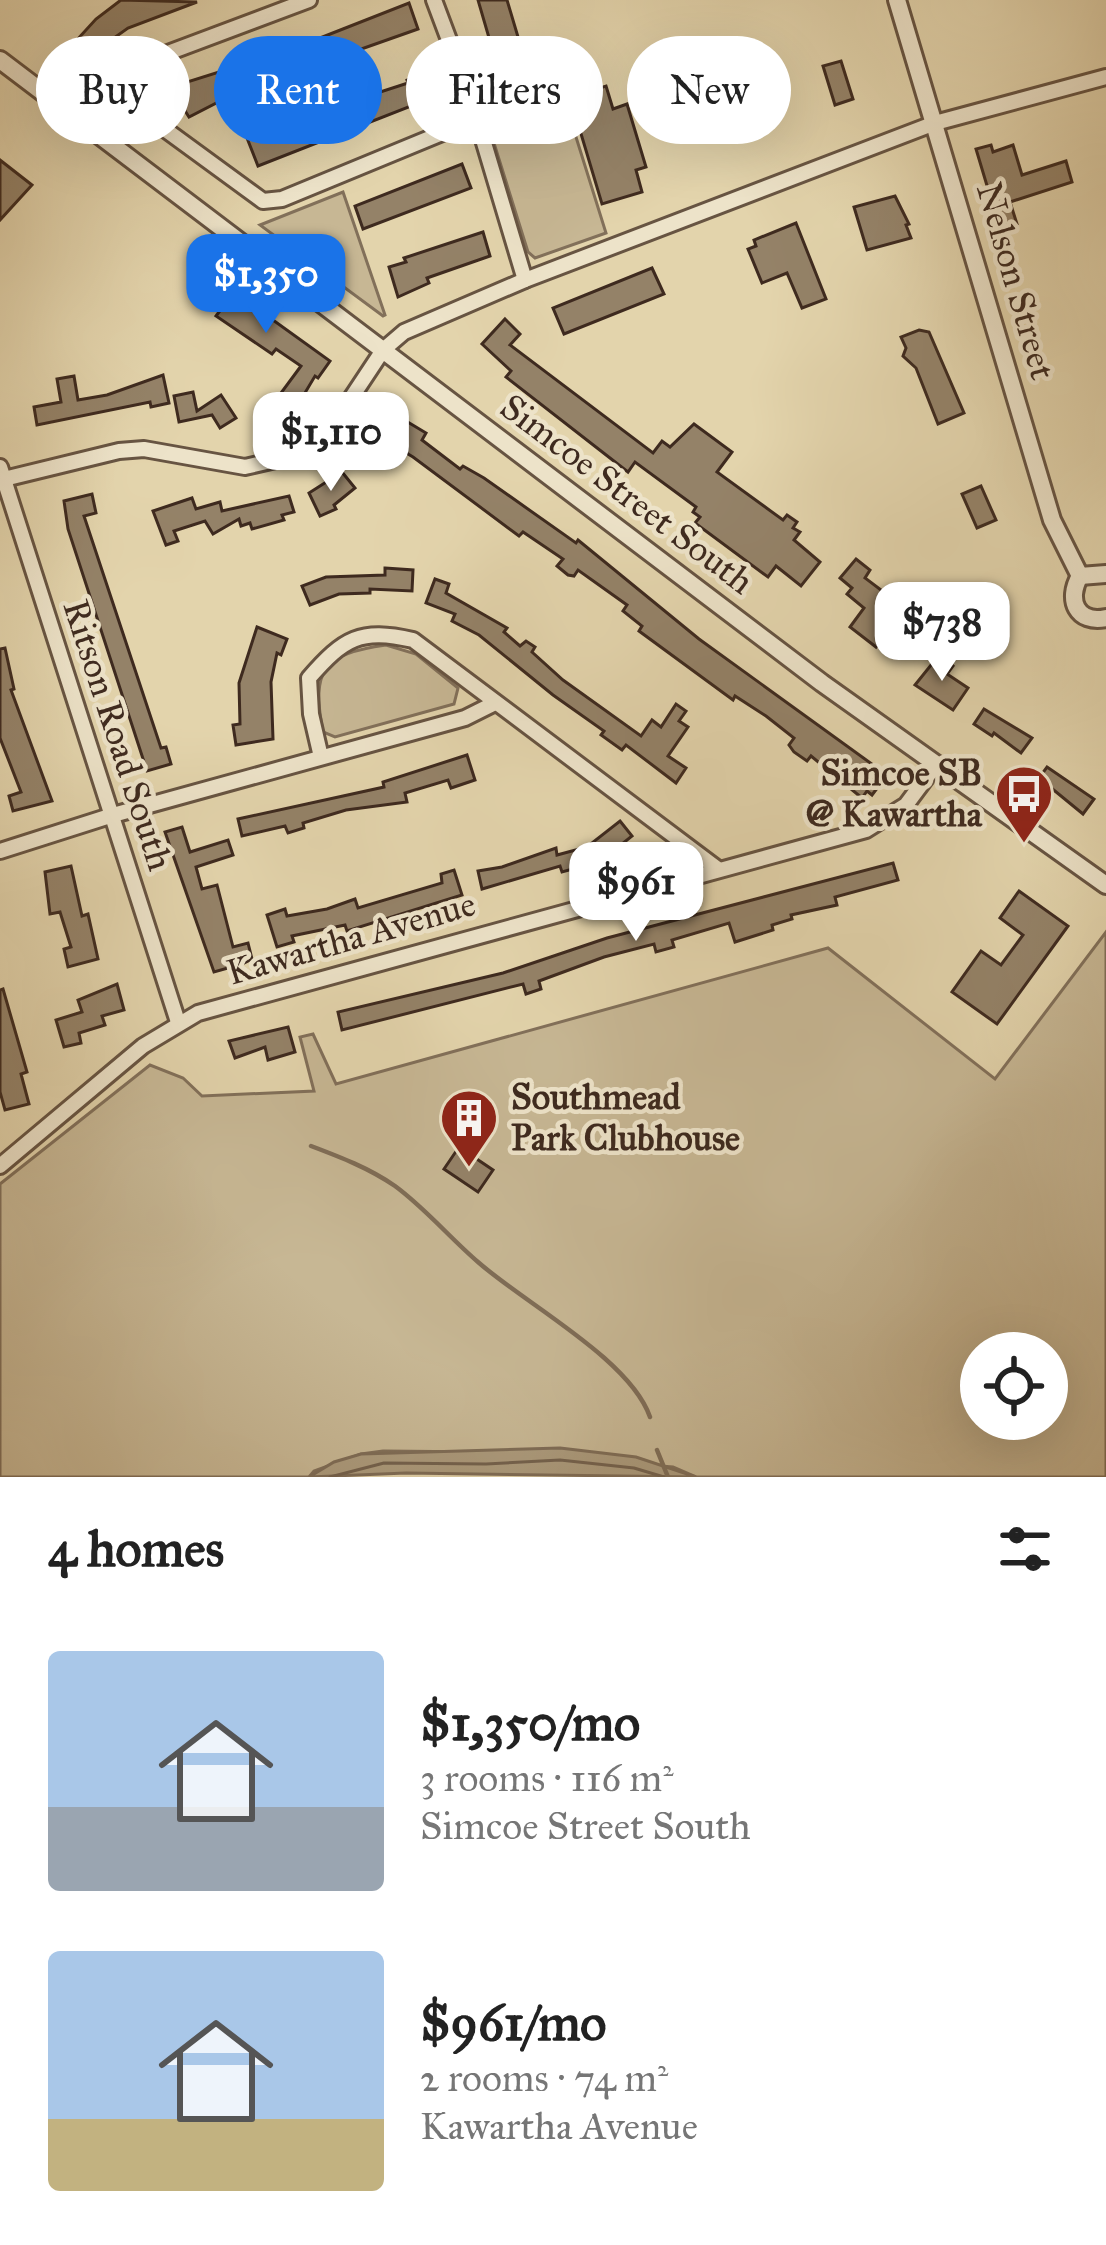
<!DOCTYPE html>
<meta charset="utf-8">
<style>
:root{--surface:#fff;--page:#f2f2f2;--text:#222;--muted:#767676;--accent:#1a73e8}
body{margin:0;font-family:"IM FELL Great Primer",serif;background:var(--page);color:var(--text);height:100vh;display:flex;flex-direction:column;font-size:45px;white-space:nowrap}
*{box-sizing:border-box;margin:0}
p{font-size:39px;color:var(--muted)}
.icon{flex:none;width:66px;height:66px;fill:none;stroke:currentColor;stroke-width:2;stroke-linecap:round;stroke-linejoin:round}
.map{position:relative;height:1477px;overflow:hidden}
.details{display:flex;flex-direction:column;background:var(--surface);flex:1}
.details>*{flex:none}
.banner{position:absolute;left:36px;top:36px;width:1035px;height:108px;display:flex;gap:24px}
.buttons{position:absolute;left:960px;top:1332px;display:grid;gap:24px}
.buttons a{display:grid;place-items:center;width:108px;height:108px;border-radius:50%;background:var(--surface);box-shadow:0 12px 48px #0002;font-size:60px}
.price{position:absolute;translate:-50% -102px;padding:0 27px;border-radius:24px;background:#fff;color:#222;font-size:39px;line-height:78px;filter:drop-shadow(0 3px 6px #0008)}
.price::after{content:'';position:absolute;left:50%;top:72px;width:36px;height:27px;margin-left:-18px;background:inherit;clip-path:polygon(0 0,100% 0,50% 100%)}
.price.active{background:var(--accent);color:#fff}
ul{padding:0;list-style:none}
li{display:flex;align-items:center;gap:36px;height:300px;padding:0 48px}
li span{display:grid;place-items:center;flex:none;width:336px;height:240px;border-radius:12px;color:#555}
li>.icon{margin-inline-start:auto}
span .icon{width:144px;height:144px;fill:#fffc;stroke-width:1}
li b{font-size:51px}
h2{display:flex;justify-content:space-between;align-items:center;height:144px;padding:0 48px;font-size:51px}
.chip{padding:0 42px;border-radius:54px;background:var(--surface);box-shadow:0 12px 48px #0002;font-size:42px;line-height:108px}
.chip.active{background:var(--accent);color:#fff}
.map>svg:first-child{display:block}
.green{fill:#c7b794;stroke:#82705a;stroke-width:3;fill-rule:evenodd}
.water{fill:#ab9a7c;stroke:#7f6d57;stroke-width:3}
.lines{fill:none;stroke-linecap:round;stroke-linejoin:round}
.shore{stroke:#74624e;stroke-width:3}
.stream{stroke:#7f6d57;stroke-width:4.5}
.building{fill:#948268;stroke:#3e2a1f;stroke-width:3}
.minor-casing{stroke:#675442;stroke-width:20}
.tertiary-casing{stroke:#675442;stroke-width:22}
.minor{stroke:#ede3c9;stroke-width:14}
.tertiary{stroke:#ede3c9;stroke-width:16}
.labels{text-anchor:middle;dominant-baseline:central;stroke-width:9;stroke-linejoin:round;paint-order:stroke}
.street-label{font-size:36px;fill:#3e2a1f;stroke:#ede3c9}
.poi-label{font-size:36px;font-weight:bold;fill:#3e2a1f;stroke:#ede3c9;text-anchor:end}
</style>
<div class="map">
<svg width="1106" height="1477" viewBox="0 0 1106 1477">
<rect width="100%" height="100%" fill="#e3d4ac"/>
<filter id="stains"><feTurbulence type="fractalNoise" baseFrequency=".00167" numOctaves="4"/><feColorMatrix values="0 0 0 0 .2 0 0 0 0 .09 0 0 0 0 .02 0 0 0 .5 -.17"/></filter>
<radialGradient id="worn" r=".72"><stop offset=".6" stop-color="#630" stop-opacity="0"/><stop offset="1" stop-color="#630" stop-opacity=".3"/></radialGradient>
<g class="green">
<polygon points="546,41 606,233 535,258 528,252 469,63"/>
<polygon points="343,192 385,315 383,316 260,225"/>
<path d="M386 645 416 654 458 688 454 704 335 737 323 732C311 669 323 654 386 645Z"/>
<path d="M1106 932V1477H696L673 1467 486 1452 383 1451 361 1454 314 1471 309 1477H0V1184L150 1065 183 1078 202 1096 314 1091 300 1037 313 1034 336 1084 828 948 995 1079ZM981 1353H1047V1419H981Z"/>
</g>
<polygon class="water" points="560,1448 636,1457 696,1477 406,1473 309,1477 334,1462 361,1454"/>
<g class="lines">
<polyline class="shore" points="330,1477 384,1463 486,1464 560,1460 634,1468 664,1477"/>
<g class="stream">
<path d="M311 1146C340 1157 369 1168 395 1186 425 1208 450 1238 478 1262 524 1303 630 1359 650 1417"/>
<polyline points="657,1450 668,1477"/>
</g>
</g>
<g class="building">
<polygon points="121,0 197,2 128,28 104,45 86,72 64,54 96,19"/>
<polygon points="478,0 507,0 521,47 494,55"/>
<polygon points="409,3 418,29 234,94 189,117 173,92 187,82 292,49"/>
<polygon points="841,61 853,99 835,105 823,66"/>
<polygon points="437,68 447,92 258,166 247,138 275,124 278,129 301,122 300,118 408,83 407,80"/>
<polygon points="606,86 613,109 627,104 646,167 636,170 642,192 602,204 570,97"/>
<polygon points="991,145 993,152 1013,145 1022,175 1066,161 1072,182 1010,202 1017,224 1000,229 976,149"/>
<polygon points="0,160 32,185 0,220"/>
<polygon points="462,164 471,188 363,229 355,206"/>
<polygon points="895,196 909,224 906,225 911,238 867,250 854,207"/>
<polygon points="796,223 826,299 802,308 787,273 762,283 748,249 756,246 754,240"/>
<polygon points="483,232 490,256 427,278 429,283 398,297 389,267 406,262 404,258"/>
<polygon points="652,268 664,294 564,334 553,308"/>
<polygon points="206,272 330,361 318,378 315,376 296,408 278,397 301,366 276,349 272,354 216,316 222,308 194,289"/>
<polygon points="505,319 520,334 510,345 653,453 662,441 670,447 694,424 732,452 717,472 783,520 787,515 797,522 793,528 800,532 794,540 820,562 801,586 776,566 768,577 695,523 700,517 693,512 696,507 635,462 628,472 506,377 511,371 482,344"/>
<polygon points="919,330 929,332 964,413 938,424 916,368 903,356 906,348 901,337"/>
<polygon points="163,375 169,403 151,407 150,402 37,425 34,407 61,402 57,379 74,376 78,400 107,395"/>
<polygon points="193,392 197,411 221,395 236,418 220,428 212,415 179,422 174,396"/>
<polygon points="381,406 426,433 422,440 460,469 463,466 484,478 576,543 578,540 699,639 887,775 872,795 867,791 862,798 811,756 807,761 794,752 789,745 794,738 766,716 735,696 733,700 639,631 642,626 623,611 627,605 578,570 574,576 568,575 557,566 563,559 523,532 519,536 413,457 365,428"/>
<polygon points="342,472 355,488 334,505 336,509 320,516 309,493"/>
<polygon points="981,486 996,520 977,528 962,494"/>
<polygon points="92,494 96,513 84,516 161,748 166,747 171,764 147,771 68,529 64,501"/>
<polygon points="289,496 294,512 282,515 284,520 252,529 250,523 241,526 239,519 213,534 205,521 174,531 178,541 166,545 153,511 192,498 196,509 220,502 222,511"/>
<polygon points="856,559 870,570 865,578 885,593 878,601 917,639 903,657 881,640 876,647 850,627 864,608 847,594 852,588 840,578"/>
<polygon points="385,568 413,570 412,591 370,589 370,593 339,594 310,605 302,586 326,577 385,575"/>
<polygon points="435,579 449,584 446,593 507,628 504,632 520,646 526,641 535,647 532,652 563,680 641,736 652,720 661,727 676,704 686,711 679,721 688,727 668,756 686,768 676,783 626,745 622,750 601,735 604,731 553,695 479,635 452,621 455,614 426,603"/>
<polygon points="257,627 287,639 281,655 277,653 271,682 273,739 236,745 233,725 240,724 239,683"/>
<polygon points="5,648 14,689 11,690 52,801 13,811 9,796 21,792 0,738 0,649"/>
<polygon points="945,659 953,666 947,674 968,688 953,710 915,685 935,660 940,664"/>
<polygon points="984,709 1032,738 1021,753 994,733 992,736 974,724"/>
<polygon points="467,755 475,780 451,788 448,780 405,793 407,802 346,810 303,823 304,828 288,833 285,826 242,836 238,819 384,787 383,782"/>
<polygon points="1047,767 1094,799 1083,814 1039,778"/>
<polygon points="620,821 632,836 607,856 609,859 562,872 560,866 482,889 478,871 502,867 556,848 557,855 587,847"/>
<polygon points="182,827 190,852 228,840 233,855 196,867 202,889 217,885 233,947 248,943 252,959 242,964 214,972 165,832"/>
<polygon points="893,863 898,880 835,897 837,905 791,915 792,919 772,925 773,930 735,942 729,923 672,940 674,947 656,952 654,944 604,957 539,981 541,989 526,994 523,984 342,1030 338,1012 503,973 607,938"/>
<polygon points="71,866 82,916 88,914 98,959 68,967 64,949 71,947 60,912 50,914 45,872"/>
<polygon points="454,870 462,895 347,931 345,925 292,936 294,942 277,947 267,915 285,909 287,916 327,909 355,899 358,908 442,883 441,874"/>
<polygon points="1019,891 1068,926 997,1024 952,992 981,951 1001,965 1023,935 1000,918"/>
<polygon points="117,984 124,1010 102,1016 105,1025 79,1033 81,1043 64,1047 56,1020 82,1012 78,1000"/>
<polygon points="3,989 27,1072 21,1074 29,1104 5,1110 0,1092 0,990"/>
<polygon points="288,1027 295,1052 268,1060 265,1047 235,1058 229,1041"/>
<polygon points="459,1147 493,1170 478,1192 444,1169"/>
</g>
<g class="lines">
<g class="minor-casing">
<g id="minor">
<path d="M309 0 149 60C131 73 125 82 129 103L263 201 282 199 476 119"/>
<polyline points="434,0 470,96 525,280"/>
<polyline points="0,467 178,1022"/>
<polyline points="0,480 119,451 144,449 245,467 293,456 330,430 383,350 404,332 525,280 935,123 1106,77"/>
<path d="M321 757 311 714 309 678C344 638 360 628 413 640L718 869"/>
<polyline points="0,851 113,815 465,718 495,703"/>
<polyline points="0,1166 143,1046 198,1013 866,830 906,805 935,766"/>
</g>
</g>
<g class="tertiary-casing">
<g id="tertiary">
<polyline points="897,0 1052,520 1080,576"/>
<polyline points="0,60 822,683 1106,885"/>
<path d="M1080 576C1066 600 1077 624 1106 618"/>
<polyline points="1080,576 1106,574"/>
</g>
</g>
<use href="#minor" class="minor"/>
<use href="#tertiary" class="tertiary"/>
</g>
<defs>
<g id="bus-pin" transform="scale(3)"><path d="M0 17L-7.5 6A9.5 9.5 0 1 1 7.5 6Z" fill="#8f2418" stroke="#ede3c9"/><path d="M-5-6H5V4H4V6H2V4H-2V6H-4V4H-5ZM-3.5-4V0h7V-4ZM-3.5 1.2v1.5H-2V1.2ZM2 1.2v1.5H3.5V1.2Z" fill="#fff"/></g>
<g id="building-pin" transform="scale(3)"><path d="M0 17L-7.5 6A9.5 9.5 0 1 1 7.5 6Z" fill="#8f2418" stroke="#ede3c9"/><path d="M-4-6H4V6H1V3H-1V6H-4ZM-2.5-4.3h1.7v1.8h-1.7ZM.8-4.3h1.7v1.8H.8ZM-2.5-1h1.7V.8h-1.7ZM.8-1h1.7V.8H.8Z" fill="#fff"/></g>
</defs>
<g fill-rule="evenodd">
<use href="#bus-pin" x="1024" y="794"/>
<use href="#building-pin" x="469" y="1118"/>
</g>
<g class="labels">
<g class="street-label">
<text transform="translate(1016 281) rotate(74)">Nelson Street</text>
<text transform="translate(627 494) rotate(37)">Simcoe Street South</text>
<text transform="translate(118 735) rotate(72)">Ritson Road South</text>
<text transform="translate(351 938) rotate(-16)">Kawartha Avenue</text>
</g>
<g class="poi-label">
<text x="982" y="773">Simcoe SB<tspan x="982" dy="41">@ Kawartha</tspan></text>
<text x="511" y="1097" text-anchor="start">Southmead<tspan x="511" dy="41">Park Clubhouse</tspan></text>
</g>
</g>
<rect width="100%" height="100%" filter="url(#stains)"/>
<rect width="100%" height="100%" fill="url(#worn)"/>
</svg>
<div class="buttons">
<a><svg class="icon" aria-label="locate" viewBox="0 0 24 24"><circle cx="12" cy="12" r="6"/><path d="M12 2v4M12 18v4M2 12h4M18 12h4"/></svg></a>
</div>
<b class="price active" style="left:266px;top:336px">$1,350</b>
<b class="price" style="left:331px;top:494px">$1,110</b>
<b class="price" style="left:942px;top:684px">$738</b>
<b class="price" style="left:636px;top:944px">$961</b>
<div class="banner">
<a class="chip">Buy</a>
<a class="chip active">Rent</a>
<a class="chip">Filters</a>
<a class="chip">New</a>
</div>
</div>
<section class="details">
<h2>4 homes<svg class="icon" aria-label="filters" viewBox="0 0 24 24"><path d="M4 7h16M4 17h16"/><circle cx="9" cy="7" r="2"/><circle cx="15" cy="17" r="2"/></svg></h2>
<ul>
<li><span style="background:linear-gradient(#a9c7e8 65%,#9aa5b1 0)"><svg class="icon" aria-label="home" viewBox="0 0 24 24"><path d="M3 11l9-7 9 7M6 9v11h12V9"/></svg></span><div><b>$1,350/mo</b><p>3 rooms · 116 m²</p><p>Simcoe Street South</p></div></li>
<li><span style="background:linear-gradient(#a9c7e8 70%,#c2b280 0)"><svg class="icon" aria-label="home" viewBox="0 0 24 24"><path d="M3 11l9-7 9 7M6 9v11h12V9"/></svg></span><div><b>$961/mo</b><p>2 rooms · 74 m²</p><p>Kawartha Avenue</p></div></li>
</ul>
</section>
